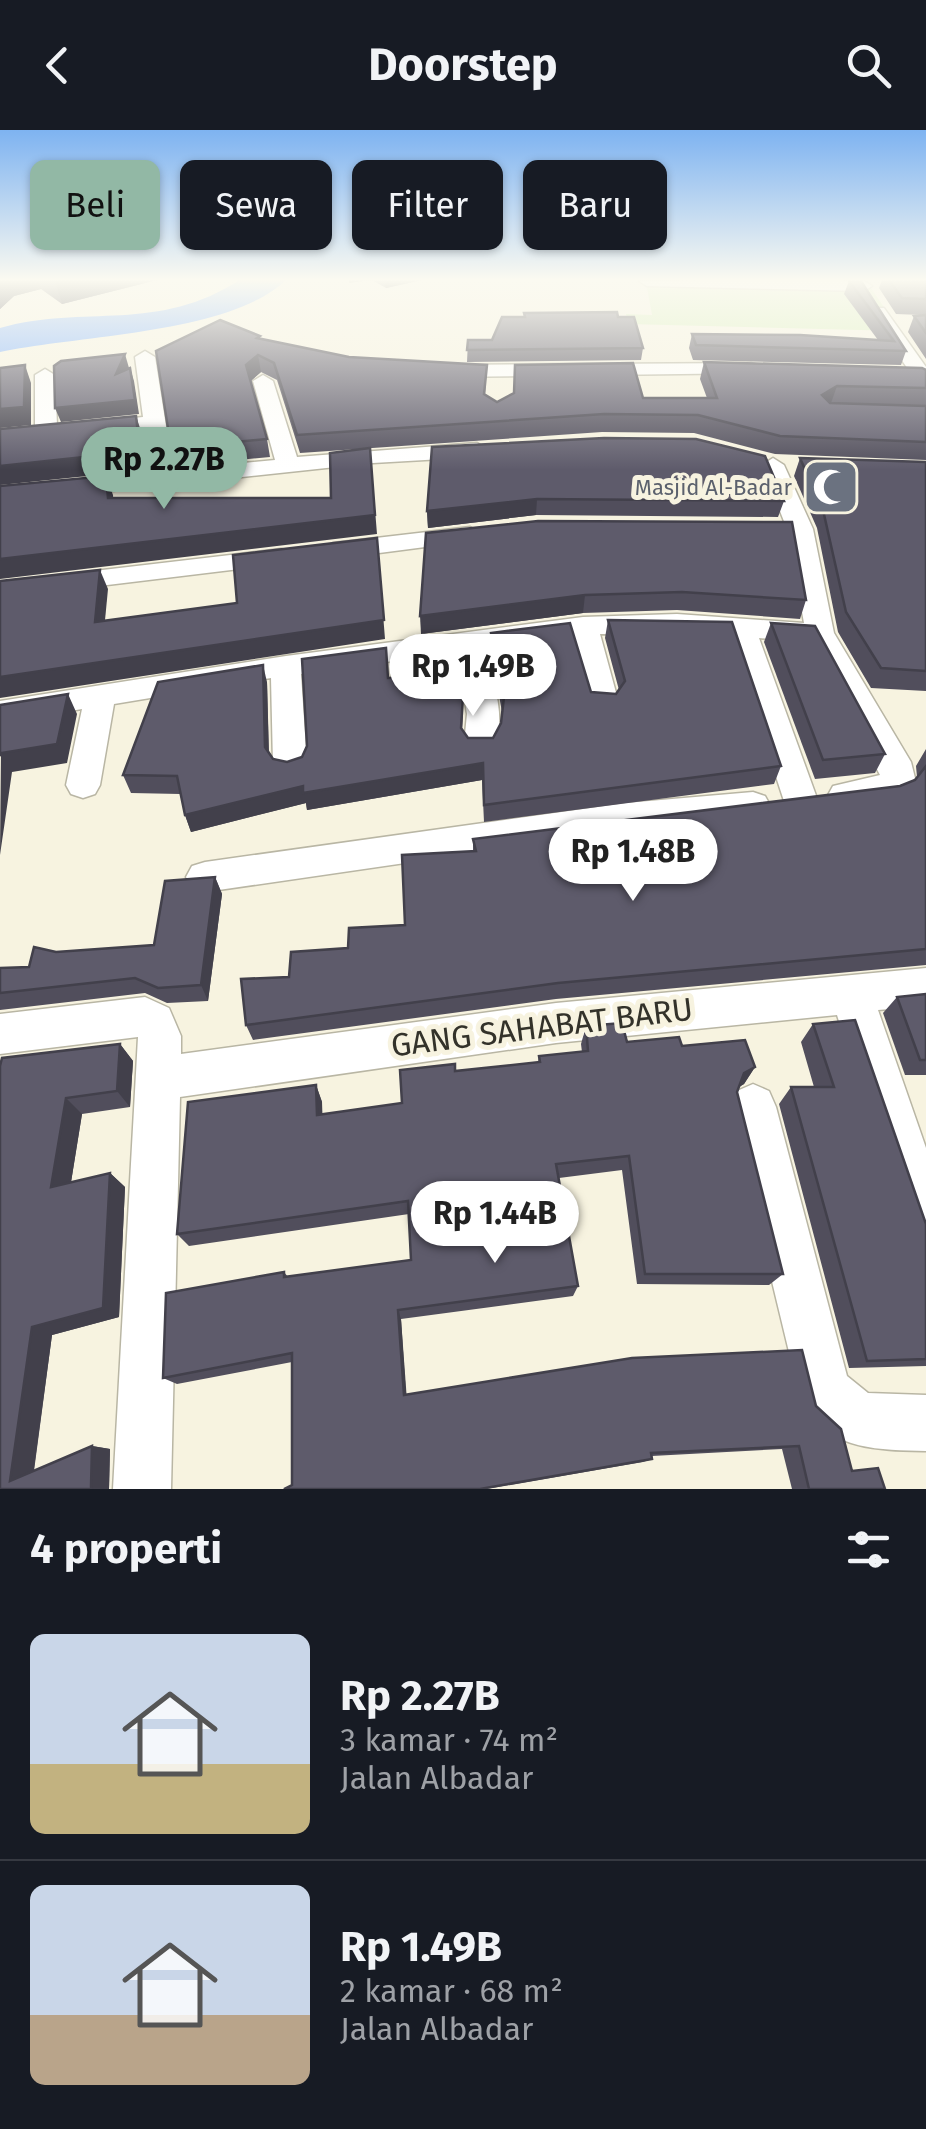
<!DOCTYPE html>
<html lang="id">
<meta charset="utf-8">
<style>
:root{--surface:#171b24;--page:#242831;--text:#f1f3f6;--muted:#9ea1a6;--line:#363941;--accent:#92b8a5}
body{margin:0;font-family:"Fira Sans",sans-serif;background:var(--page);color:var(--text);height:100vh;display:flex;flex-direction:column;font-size:38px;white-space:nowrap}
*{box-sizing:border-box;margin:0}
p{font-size:32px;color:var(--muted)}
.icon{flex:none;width:55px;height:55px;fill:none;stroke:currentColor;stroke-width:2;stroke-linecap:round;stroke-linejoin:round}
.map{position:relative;height:1359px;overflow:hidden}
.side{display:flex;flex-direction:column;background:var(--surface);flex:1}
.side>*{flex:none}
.hud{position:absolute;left:30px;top:30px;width:868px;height:90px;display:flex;gap:20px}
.price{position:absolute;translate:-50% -85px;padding:0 22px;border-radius:35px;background:#fff;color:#222;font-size:32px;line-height:65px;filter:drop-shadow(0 2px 5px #0008)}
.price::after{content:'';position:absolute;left:50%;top:60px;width:30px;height:22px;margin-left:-15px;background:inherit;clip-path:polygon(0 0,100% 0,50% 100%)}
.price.selected{background:var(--accent);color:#111}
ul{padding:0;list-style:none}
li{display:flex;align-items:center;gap:30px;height:250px;padding:0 30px}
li+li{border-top:2px solid var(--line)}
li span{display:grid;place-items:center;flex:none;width:280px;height:200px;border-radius:15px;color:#555}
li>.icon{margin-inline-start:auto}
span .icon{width:120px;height:120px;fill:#fffc;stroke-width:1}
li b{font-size:42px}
h2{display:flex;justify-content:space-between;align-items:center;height:120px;padding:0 30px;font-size:42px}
.tag{padding:0 35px;border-radius:15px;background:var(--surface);box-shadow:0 2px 8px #0004;font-size:35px;line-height:90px}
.tag.selected{background:var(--accent);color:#111}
header{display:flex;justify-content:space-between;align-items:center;height:130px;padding:0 30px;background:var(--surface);font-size:45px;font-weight:700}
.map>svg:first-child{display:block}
.green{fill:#d5eeb7}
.water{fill:#7fb1fe}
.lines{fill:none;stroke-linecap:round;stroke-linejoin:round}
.street-casing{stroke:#b9b6a4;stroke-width:3}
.street{fill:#fff;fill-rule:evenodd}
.wall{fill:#514e5c}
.shaded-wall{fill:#42404b}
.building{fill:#5e5b6b;stroke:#42404b;stroke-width:2.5}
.labels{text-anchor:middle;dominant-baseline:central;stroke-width:10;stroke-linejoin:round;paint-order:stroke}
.far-worship-label{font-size:22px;fill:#5b616d;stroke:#f7f3e0;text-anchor:end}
.near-street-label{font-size:32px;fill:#33322a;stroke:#f7f3e0}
</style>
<header><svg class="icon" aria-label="back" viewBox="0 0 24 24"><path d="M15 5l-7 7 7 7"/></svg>Doorstep<svg class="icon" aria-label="search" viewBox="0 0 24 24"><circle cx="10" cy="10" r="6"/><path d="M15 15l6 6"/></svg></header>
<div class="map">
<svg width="926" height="1359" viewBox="0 0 926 1359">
<rect width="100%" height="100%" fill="#f7f3e0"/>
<polygon class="green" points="646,152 871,158 900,201 628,194 626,184 652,185"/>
<path class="water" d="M241 149H287C232 204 77 205 0 222V198C84 174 158 204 241 149Z"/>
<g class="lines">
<g class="street-casing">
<g id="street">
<polygon points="798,149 864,151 872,156 864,161 647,156 639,151"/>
<polygon points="872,178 884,178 926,237 926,257 916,251 869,182"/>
<polygon points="145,221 155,227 173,340 275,330 253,251 263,245 273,251 297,327 477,313 488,320 477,327 373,333 0,373 0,359 150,343 145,300 0,315 0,301 35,298 35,245 45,239 55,245 57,296 143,287 135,227"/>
<polygon points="751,233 758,235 758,243 443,247 433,241 443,235"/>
<path d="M773 328 784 335 813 399 834 503 911 632 915 648 900 667 845 678 833 674 828 665 833 656 880 645 810 512 759 508 818 671 813 680 801 684 789 680 784 671 730 506 600 504 618 570 613 578H591L586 570 571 507 486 518C492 549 509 593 492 622H468L464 614 467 584 457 522 301 544 307 634 302 643 290 646 278 643 273 634 271 548 114 574 100 655 95 664 83 668 71 664 66 655 82 579 0 593V571L286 526 583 487 677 484 804 493 787 399 762 335Z"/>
<polygon points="470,397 483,405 479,410 333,429 320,421 333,413"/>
<polygon points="281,419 290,421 294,427 290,433 0,468 0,452"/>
<polygon points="753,662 765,666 770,675 765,684 753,688 626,701 205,762 192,758 186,747 192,736 205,732 626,673"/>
<polygon points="926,838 926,876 878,880 926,1018 926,1114 909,1106 901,1089 837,885 556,913 180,967 171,1359 113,1359 138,907 0,924 0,884 145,867 169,878 181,906 181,924 556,873"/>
<path d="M753 954 769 961 776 977 847 1246 868 1263 926 1265V1321C879 1320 835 1320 803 1280L730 977 737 961Z"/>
</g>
</g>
<use href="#street" class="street"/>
</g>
<g class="wall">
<polygon points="0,150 157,150 62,174 41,159 14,166 0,179"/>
<polygon points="372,150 422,150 386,158"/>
<polygon points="882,150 926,150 926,229 908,202 914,186 921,185 896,184 879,158"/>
<polygon points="849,151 906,221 901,235 693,230 689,218 692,204 878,210 844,164"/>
<polygon points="618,187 643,218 641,230 467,232 468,210 492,210"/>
<polygon points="261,209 349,227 487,235 485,265 497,272 707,268 700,249 704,232 926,240 926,330 775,324 694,303 602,302 300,323 277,250 261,242 251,251 267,309 270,327 176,336 171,318"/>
<polygon points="432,317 784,371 778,387 536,385 428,398 427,381"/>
<polygon points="800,328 926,332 926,561 871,558 838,502 817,398 794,346"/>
<polygon points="792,392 806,470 800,489 677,480 583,483 421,504"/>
<polygon points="608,490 781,636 774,654 484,692 482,650 307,680 306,673 191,702 185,685 180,664 131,663 123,645 267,552 269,623 273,629 287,632 302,627 388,548 463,584 462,600 468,608 493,608 501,593 502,582 491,521 491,503 591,562 616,564 619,560 605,508"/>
<polygon points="771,493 885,624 875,643 815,649 764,512"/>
<polygon points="926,619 926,835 556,869 253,910 246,895 289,847 348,818 405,795 473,721 473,709 900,656 915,650 917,647 916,636"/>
<polygon points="215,747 222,764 208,871 167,873 145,863 0,880 0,838 29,837 56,822 154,815"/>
<polygon points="926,864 926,945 905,945 883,883 897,867"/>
<polygon points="813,894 926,1094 926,1236 849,1238 779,974 791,957 814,957 801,912"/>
<polygon points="586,896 627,912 682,916 755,937 744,954 739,957 737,962 783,1144 769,1155 637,1154 622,1040 559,1048 578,1156 573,1166 401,1189 406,1265 816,1276 852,1341 885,1359 792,1359 782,1319 652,1326 652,1329 643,1332 486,1359 284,1359 292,1355 292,1232 177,1254 163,1248 284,1142 288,1147 411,1130 409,1084 189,1116 177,1104 316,955 322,972 322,984 402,973 455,941 538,933 539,926 582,922 581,914"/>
<polygon points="120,914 133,931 130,977 82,984 71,1052 110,1043 125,1057 119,1187 52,1205 34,1341 92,1316 110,1319 109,1359 0,1359 0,936"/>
</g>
<g class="shaded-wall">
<polygon points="0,150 38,150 41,159 14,166 0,179"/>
<polygon points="62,150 157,150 62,174 55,151"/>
<polygon points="349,150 372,150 349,153"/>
<polygon points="385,150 422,150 386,158"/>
<polygon points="125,224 129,238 116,244"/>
<polygon points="258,225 261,242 249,252 246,235"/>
<polygon points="25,235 31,253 31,295 0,298 0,279"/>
<polygon points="130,238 134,251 139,284 61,292 55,278"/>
<polygon points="837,256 831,273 816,282 822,265"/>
<polygon points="136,286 142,304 146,340 0,355 0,336"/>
<polygon points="370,318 377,404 0,449 0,429 375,385"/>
<polygon points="106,346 113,365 114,387 108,368"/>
<polygon points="537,369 536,385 428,398 427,381"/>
<polygon points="377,408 385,509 0,568 0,547 384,490"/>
<polygon points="100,440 108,459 103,511 95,492"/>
<polygon points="585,465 583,483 421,504 420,486"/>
<polygon points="263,535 267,552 269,634 265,617"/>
<polygon points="68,564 77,584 67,633 12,642 0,725 1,623"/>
<polygon points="483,633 482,650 307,680 306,673 191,702 185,685 303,656"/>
<polygon points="215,747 222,764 208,871 201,855"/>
<polygon points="120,914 133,931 130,977 117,961"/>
<polygon points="755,937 744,954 734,960 744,943"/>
<polygon points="316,955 322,972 323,1001 317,985"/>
<polygon points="66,968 82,984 68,1071 51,1057"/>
<polygon points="110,1043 125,1057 119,1187 52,1205 32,1353 10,1351 32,1197"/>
<polygon points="398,1180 401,1189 407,1271 404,1265"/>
<polygon points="92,1316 110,1319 109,1359 92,1359 91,1357"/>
</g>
<g class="building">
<polygon points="889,150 926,150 926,169 902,168"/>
<polygon points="849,151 861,151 906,221 696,215 692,204 800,205 894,211"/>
<polygon points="617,182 618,187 634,187 643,218 467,220 468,210 492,210 502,187 525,187 524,183"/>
<polygon points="926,185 926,203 914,186"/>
<polygon points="220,190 260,206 257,208 349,227 487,235 484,264 497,272 514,263 515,235 633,233 643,268 717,268 704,232 922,238 926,240 926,258 837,256 822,265 830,273 926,276 926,312 780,306 698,285 604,284 297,305 274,233 258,225 246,235 267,309 171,318 156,221"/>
<polygon points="125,224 116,244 130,238 135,270 55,278 54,236 61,231"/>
<polygon points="25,235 24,277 0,279 0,238"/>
<polygon points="136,286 140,321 0,336 0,299"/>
<polygon points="604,308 696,309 765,326 784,371 537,369 427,381 432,317"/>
<polygon points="370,318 375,385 0,429 0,356 106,346 108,368 331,368 330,323"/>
<polygon points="800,328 926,332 926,541 881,538 846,482 823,380"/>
<polygon points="538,391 792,392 806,470 682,462 585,465 420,486 426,403"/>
<polygon points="377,408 384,490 0,547 0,451 100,440 95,492 237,473 233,425"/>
<polygon points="608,490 732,492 781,636 484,675 483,633 303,663 303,656 185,685 177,646 123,645 158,552 263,535 265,617 273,629 287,632 302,627 307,616 302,529 386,518 388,548 416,547 419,513 454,508 463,566 461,598 468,608 493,608 501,593 504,567 491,503 570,493 591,562 616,564 625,551"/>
<polygon points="771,493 815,496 885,624 823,630"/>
<polygon points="68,564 57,614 1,623 0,626 0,575"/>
<polygon points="926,636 926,819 558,853 246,895 241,849 289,847 291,822 348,818 349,798 405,795 402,725 476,721 473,709 900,656 915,650"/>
<polygon points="215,747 201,855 158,858 135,848 0,863 0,838 29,837 34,817 56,822 154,815 165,751"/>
<polygon points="926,864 926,930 920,930 897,867"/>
<polygon points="855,890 926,1094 926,1229 867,1231 791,957 834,957 813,894"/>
<polygon points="622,893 627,912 679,907 682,916 745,910 755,937 744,943 737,962 783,1144 645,1144 629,1026 556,1034 578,1156 398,1180 404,1265 632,1228 802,1220 816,1276 841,1299 852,1341 878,1338 885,1359 809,1359 799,1316 651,1323 652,1329 480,1359 284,1359 292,1355 292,1223 163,1248 166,1163 284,1142 284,1147 411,1130 408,1071 177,1104 188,972 316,955 317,985 402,973 400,940 455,934 455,941 540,932 539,926 588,921 586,896"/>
<polygon points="120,914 117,961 66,968 51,1057 110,1043 103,1178 32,1197 10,1351 92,1316 91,1357 92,1359 0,1359 0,936 2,928"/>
</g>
<linearGradient id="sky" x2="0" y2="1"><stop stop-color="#7eb3f1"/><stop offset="0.44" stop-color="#fbfaf1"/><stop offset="1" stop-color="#fbfaf1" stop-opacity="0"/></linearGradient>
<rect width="926" height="340" fill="url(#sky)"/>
<defs>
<g id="mosque-square" transform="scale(2.875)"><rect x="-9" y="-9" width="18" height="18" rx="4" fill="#6b7280" stroke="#f7f3e0"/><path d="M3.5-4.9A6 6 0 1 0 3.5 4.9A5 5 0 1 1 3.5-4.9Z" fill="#fff"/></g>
</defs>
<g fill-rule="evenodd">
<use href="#mosque-square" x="831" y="357"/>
</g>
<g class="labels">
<g class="far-worship-label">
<text x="792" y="357">Masjid Al-Badar</text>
</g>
<g class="near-street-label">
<text transform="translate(542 897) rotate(-7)">GANG SAHABAT BARU</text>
</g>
</g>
</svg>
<b class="price selected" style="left:164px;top:382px">Rp 2.27B</b>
<b class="price" style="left:473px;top:589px">Rp 1.49B</b>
<b class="price" style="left:633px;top:774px">Rp 1.48B</b>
<b class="price" style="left:495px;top:1136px">Rp 1.44B</b>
<div class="hud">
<a class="tag selected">Beli</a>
<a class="tag">Sewa</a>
<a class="tag">Filter</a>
<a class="tag">Baru</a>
</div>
</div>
<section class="side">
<h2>4 properti<svg class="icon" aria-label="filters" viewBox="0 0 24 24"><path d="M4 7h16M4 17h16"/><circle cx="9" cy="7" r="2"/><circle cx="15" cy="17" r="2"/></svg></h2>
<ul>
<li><span style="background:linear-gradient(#c9d6e8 65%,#c2b280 0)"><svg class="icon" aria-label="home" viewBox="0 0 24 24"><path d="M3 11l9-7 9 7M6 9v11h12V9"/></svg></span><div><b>Rp 2.27B</b><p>3 kamar · 74 m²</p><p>Jalan Albadar</p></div></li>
<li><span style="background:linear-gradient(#c9d6e8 65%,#b9a48a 0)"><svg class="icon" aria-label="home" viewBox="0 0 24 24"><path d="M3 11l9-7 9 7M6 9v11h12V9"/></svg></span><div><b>Rp 1.49B</b><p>2 kamar · 68 m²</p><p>Jalan Albadar</p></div></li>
</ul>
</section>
